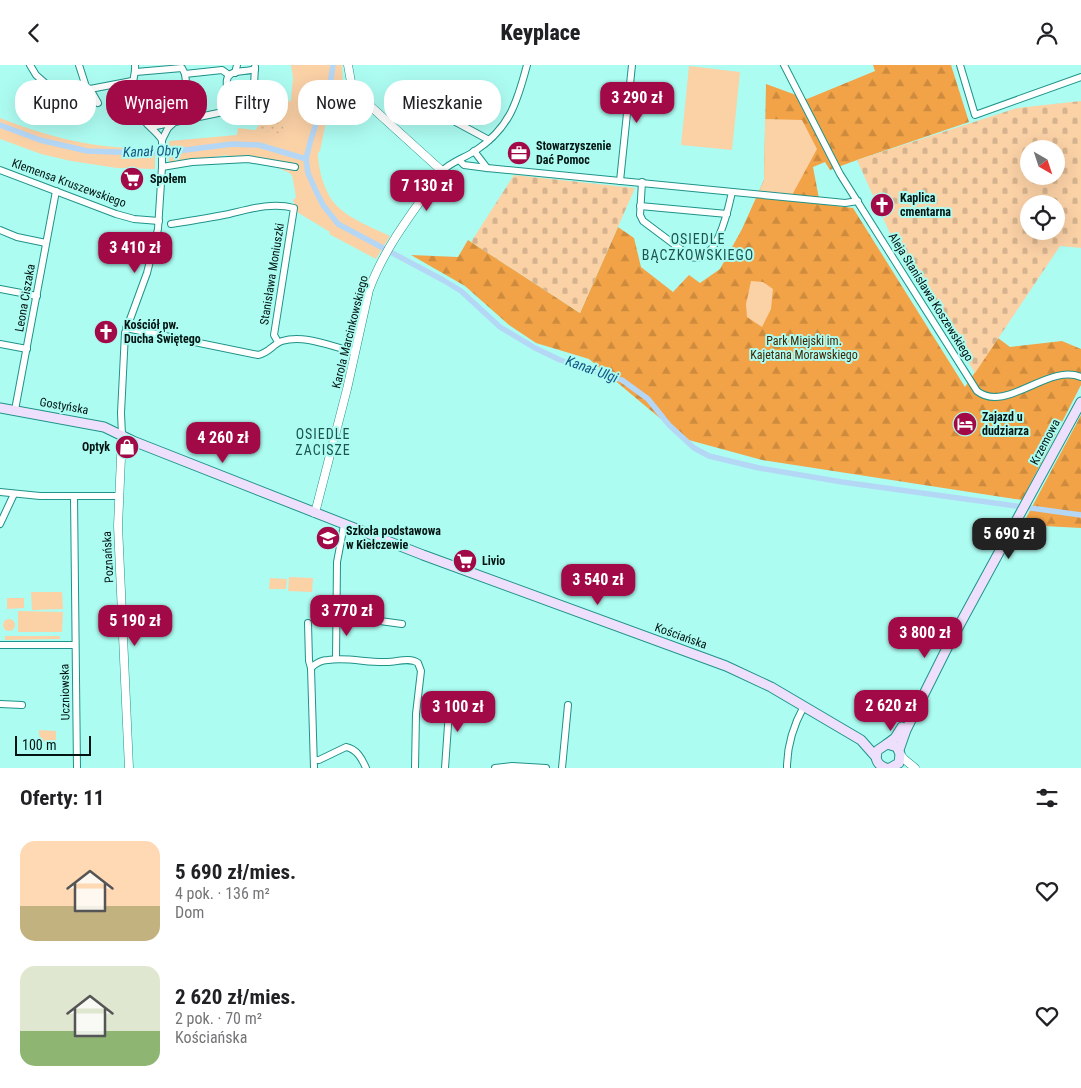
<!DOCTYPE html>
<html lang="pl">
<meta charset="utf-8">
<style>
:root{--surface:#fff;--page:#f2f2f2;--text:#202124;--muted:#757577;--accent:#a20947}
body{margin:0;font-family:"Roboto Condensed",sans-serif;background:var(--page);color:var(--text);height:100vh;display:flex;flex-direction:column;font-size:19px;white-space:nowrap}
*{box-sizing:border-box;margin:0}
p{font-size:16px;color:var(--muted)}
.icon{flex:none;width:28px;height:28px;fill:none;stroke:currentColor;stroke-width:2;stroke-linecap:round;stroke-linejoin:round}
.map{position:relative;height:703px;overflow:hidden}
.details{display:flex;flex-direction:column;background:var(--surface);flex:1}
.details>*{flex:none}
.banner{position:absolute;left:15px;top:15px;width:500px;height:45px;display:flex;gap:10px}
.needle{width:32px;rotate:141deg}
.tools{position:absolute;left:1020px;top:75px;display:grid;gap:10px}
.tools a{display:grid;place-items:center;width:45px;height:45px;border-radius:50%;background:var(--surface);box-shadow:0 5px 20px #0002;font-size:25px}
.scale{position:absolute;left:15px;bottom:12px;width:76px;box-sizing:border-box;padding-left:5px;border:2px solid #001412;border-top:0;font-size:14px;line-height:18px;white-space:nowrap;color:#001412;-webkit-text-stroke:4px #adfcf2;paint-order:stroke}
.price{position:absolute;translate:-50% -42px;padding:0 11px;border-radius:10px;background:var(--accent);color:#fff;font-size:16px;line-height:32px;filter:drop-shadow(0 1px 2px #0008)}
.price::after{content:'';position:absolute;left:50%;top:30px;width:15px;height:11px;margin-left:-8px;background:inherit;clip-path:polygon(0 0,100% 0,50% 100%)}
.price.active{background:#222;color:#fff}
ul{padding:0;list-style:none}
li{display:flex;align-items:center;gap:15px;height:125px;padding:0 20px}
li span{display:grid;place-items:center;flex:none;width:140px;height:100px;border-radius:15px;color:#555}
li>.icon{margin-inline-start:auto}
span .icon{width:60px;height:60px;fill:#fffc;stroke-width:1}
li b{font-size:21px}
h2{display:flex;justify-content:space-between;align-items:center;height:60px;padding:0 20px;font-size:21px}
.chip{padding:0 18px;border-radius:20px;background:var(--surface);box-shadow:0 5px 20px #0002;font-size:18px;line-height:45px}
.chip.active{background:var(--accent);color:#fff}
header{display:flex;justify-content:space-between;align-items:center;height:65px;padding:0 20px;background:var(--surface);font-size:22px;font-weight:800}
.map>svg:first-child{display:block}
.grass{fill:url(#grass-dots)}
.forest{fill:url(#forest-firs)}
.cemetery{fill:url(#cemetery-stones);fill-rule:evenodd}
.park{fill:#fbd1a6}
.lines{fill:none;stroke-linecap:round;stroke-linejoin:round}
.canal{stroke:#b5d7f6;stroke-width:5.5}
.minor-casing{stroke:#1f9389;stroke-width:8}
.tertiary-casing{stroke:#1f9389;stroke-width:9}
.secondary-casing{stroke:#1f9389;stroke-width:11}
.minor{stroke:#fff;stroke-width:6}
.tertiary{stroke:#fff;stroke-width:8}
.secondary{stroke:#eee0fc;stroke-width:9}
.labels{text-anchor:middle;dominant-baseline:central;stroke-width:4;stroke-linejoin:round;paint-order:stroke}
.poi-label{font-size:12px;font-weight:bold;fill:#001412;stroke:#adfcf2;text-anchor:start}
.street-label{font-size:12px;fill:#001412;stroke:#adfcf2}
.park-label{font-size:12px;fill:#442500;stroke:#adfcf2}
.water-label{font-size:14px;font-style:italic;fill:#155687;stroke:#adfcf2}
.neighbourhood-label{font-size:14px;letter-spacing:1px;fill:#1c544f;stroke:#adfcf2}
</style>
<header><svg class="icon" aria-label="back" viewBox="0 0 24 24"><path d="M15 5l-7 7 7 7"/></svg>Keyplace<svg class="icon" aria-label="person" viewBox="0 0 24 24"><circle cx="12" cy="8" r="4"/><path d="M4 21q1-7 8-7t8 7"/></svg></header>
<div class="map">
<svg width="1081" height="703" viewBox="0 0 1081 703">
<defs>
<pattern id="grass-dots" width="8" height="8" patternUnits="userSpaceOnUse" patternTransform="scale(1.25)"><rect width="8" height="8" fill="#fbd1a6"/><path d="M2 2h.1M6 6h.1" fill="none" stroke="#d5b38e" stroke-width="1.8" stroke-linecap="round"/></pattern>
<pattern id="forest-firs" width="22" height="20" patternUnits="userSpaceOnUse" patternTransform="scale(1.25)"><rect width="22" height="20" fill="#f2a347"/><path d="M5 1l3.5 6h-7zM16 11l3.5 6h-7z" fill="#ce8b3d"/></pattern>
<pattern id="cemetery-stones" width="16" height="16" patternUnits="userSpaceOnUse" patternTransform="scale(1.25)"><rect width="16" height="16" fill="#fbd1a6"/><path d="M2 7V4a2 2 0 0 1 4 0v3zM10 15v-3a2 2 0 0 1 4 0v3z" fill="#d5b38e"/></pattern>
</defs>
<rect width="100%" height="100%" fill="#adfcf2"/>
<polygon class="grass" points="278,43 286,70 255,66 258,61 261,59 262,49"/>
<g class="forest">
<polygon points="873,0 951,0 969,57 857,95 830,105 825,97 813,102 820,139 853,143 965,322 998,273 1010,282 1062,276 1081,284 1081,320 1022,435 762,395 685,374 589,294 536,278 509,260 465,221 411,190 458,192 468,175 580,248 618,162 634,173 641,202 673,227 689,210 700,218 720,204 742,164 764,115 766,19 807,34 875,6"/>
<polygon points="1081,350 1081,463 1025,460 1025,455"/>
</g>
<g class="cemetery">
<path d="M1081 36V183L1060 181 975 308 911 203 906 204 857 95 1017 43ZM1029 84H1056V111H1029ZM1029 139H1056V166H1029Z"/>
<polygon points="514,110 635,123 580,248 471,177"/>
</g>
<g class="park">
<path d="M291 0H342L343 19 326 56 320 86 318 88C318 105 325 130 338 142 352 155 373 163 390 171L376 194 329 169 330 167 297 147 293 135 296 132 292 110C275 98 248 96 228 99L227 90 170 99 169 97V76L237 70 238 63 285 69 278 43 291 35 293 13Z"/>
<polygon points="689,1 740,7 732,85 681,80"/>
<path d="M0 53C48 72 104 87 155 82V104L117 103 71 96 41 89 0 74Z"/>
<polygon points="765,54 802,55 817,84 791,132 758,129 764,115"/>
<polygon points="751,216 763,217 773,224 771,244 762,262 747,252 746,239"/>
<polygon points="289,512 313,513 312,527 288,526"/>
<polygon points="270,513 287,514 286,524 269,524"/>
<polygon points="31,527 62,527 63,544 32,545"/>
<polygon points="7,533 24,533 24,543 7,544"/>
<polygon points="18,546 63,547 62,567 18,567"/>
<circle cx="9" cy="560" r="6"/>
<polygon points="5,571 60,571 60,574 5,575"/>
<polygon points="39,665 56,666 56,677 40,677"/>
</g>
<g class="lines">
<g class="canal">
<polyline points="333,0 331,14 311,74 306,94 308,108 315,124 323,140 338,159 443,215 461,226 500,262 535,283 560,295 622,315 648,334 669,360 694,383 709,391 759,403 842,417 1081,450"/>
<polyline points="0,60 40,75 87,86 143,88 170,87 232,79 259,80 306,94"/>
</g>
<g class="minor-casing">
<g id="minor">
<polyline points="30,0 36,10 62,33 66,33 90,24 132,16"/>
<polyline points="79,0 87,25"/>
<path d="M135 0C136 8 132 15 133 24 134 38 138 49 148 60 153 65 158 69 162 75"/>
<path d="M784 0 840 109 977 326C1006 349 1048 298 1081 312"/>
<polyline points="960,0 975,50 1081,12"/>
<polyline points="235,8 237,0"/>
<polyline points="185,9 222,5 229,10"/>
<polyline points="90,24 98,38"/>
<polyline points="229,36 252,24 254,20 255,2"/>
<polyline points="439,48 489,75"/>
<path d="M151 62 223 47C235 35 220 15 231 9 237 5 247 7 255 4"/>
<polyline points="474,86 487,103"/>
<polyline points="459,95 464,100 487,103 845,138 858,136"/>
<polyline points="162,102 192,97 248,94 295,102"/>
<polyline points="0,105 116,149 134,154 159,156"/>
<path d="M442 106C451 97 464 93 475 86 509 64 517 38 527 0"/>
<polyline points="620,116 632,0"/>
<path d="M642 117 640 150 643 156 691 192C717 200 728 145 732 127"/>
<polyline points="640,141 727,149"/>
<path d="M171 159C190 156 209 153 229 149 250 144 272 137 294 143L274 270 278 277"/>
<polyline points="0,165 17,172 46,178"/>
<polyline points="0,224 37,231"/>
<path d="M126 263 258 290C269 288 273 279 282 276 305 269 332 282 355 287"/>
<polyline points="0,279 27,284"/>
<polyline points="15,345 56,126"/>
<polyline points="122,370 121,348 125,268 147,208 158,164 162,102 162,75 168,63 182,50 187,39 188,32 185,9 182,3 136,7"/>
<polyline points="0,427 40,431 118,431"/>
<polyline points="74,431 77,703"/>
<polyline points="0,459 14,429"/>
<polyline points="336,550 402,559"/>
<polyline points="308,558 309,596 311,603 314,703"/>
<polyline points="0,580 75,580"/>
<polyline points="336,594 337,497 344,460"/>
<path d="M311 603C316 598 321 595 328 595 348 592 368 598 387 597 397 597 410 592 418 598L421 606 416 649 415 703"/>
<polyline points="0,639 22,640"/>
<path d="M314 695H319L346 682C357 684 362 694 366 703"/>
<polyline points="445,703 450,632"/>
<polyline points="495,703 512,701 546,703"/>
<polyline points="562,703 568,640"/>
<path d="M787 703C787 680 793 661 804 641"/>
</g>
</g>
<g class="tertiary-casing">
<g id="tertiary">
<polyline points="122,370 118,461 129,703"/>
<path d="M315 448 347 324 369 225C385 181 415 144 442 106L357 29 351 17 348 0"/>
<polyline points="900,689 904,694 915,703"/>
</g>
</g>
<g class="secondary-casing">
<g id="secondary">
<polyline points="0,343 104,362 133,376 423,490 726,601 771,622 861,675 876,692"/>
<polyline points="887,679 895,673 902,662"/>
<polyline points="899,685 906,665 948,581 1081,337"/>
<path d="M886 703C877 700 874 693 878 685L887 679 897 682 900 689 899 698 890 703"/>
</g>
</g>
<use href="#minor" class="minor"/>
<use href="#tertiary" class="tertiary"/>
<use href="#secondary" class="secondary"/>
</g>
<defs>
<g id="office-disc" transform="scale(1.25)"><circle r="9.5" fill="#a20947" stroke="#adfcf2"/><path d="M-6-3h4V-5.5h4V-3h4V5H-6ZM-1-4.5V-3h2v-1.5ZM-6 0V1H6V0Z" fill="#fff"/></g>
<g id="supermarket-disc" transform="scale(1.25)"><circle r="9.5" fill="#a20947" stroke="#adfcf2"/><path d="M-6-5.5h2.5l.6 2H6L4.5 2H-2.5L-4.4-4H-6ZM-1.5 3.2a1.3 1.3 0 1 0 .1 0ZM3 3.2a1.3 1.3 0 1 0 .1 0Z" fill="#fff"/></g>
<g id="church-disc" transform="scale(1.25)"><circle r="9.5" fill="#a20947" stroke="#adfcf2"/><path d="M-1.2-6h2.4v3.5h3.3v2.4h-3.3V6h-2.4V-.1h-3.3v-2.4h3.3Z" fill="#fff"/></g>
<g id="hotel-disc" transform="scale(1.25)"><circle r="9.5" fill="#a20947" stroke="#adfcf2"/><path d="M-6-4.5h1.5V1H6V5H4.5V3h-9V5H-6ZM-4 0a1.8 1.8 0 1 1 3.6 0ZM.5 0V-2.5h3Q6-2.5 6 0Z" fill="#fff"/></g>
<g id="shop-disc" transform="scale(1.25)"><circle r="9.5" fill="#a20947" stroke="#adfcf2"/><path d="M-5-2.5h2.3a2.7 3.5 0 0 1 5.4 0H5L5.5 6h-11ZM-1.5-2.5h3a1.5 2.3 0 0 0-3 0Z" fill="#fff"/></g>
<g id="school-disc" transform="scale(1.25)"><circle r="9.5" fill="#a20947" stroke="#adfcf2"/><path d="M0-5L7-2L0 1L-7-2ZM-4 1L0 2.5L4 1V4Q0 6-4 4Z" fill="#fff"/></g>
</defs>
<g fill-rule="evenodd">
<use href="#office-disc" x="519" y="88"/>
<use href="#supermarket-disc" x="132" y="114"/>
<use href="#church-disc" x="882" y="140"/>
<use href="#church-disc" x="106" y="267"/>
<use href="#hotel-disc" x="965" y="359"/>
<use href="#shop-disc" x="127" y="382"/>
<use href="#school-disc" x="328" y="473"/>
<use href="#supermarket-disc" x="465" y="496"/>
</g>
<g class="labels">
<g class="poi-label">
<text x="536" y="81">Stowarzyszenie<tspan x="536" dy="14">Dać Pomoc</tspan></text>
<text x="150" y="114">Społem</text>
<text x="900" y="133">Kaplica<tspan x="900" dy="14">cmentarna</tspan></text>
<text x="124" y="260">Kościół pw.<tspan x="124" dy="14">Ducha Świętego</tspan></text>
<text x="982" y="352">Zajazd u<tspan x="982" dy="14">dudziarza</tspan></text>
<text x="110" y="382" text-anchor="end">Optyk</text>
<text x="346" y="466">Szkoła podstawowa<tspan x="346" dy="14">w Kiełczewie</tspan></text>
<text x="482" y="496">Livio</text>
</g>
<g class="street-label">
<text transform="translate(69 118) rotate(20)">Klemensa Kruszewskiego</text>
<text transform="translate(272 209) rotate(-81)">Stanisława Moniuszki</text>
<text transform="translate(931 232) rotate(58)">Aleja Stanisława Koszewskiego</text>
<text transform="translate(25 233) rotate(-80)">Leona Ciszaka</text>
<text transform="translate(350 267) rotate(-76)">Karola Marcinkowskiego</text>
<text transform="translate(64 341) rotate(10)">Gostyńska</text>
<text transform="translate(1045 377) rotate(-62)">Krzemowa</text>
<text transform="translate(108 492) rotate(-93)">Poznańska</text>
<text transform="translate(681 571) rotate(20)">Kościańska</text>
<text transform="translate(65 627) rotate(-91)">Uczniowska</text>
</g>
<g class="park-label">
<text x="804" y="276">Park Miejski im.<tspan x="804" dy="14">Kajetana Morawskiego</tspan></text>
</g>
<g class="water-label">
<text transform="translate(152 86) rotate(-2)">Kanał Obry</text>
<text transform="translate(592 304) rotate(20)">Kanał Ulgi</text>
</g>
<g class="neighbourhood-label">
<text x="698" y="174">OSIEDLE<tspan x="698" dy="16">BĄCZKOWSKIEGO</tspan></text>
<text x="323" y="369">OSIEDLE<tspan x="323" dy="16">ZACISZE</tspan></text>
</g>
</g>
</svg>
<div class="tools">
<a><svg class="needle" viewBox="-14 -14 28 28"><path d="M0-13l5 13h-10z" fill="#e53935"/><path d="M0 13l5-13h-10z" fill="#757577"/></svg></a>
<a><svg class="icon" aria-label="locate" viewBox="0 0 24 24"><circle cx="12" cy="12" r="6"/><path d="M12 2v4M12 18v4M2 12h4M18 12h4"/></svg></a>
</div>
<div class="scale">100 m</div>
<b class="price" style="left:637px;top:59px">3 290 zł</b>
<b class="price" style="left:427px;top:147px">7 130 zł</b>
<b class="price" style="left:135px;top:209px">3 410 zł</b>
<b class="price" style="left:223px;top:399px">4 260 zł</b>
<b class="price active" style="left:1009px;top:495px">5 690 zł</b>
<b class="price" style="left:598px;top:541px">3 540 zł</b>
<b class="price" style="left:347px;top:572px">3 770 zł</b>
<b class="price" style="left:135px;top:582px">5 190 zł</b>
<b class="price" style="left:925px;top:594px">3 800 zł</b>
<b class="price" style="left:891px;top:667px">2 620 zł</b>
<b class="price" style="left:458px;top:668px">3 100 zł</b>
<div class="banner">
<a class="chip">Kupno</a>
<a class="chip active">Wynajem</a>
<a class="chip">Filtry</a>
<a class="chip">Nowe</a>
<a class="chip">Mieszkanie</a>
</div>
</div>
<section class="details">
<h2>Oferty: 11<svg class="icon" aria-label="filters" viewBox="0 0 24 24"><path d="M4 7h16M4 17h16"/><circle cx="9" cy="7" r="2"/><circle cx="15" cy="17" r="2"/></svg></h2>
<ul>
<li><span style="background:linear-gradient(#ffd9b3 65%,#c2b280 0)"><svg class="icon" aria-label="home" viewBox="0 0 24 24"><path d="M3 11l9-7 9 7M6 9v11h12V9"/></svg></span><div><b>5 690 zł/mies.</b><p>4 pok. · 136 m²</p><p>Dom</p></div><svg class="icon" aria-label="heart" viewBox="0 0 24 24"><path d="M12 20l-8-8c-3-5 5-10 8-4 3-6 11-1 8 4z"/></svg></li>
<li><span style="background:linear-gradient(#dfe7d0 65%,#8fb573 0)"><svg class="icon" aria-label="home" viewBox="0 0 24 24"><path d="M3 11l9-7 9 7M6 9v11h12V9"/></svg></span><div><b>2 620 zł/mies.</b><p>2 pok. · 70 m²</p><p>Kościańska</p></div><svg class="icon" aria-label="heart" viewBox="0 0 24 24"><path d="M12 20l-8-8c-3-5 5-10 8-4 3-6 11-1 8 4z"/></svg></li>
</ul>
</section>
